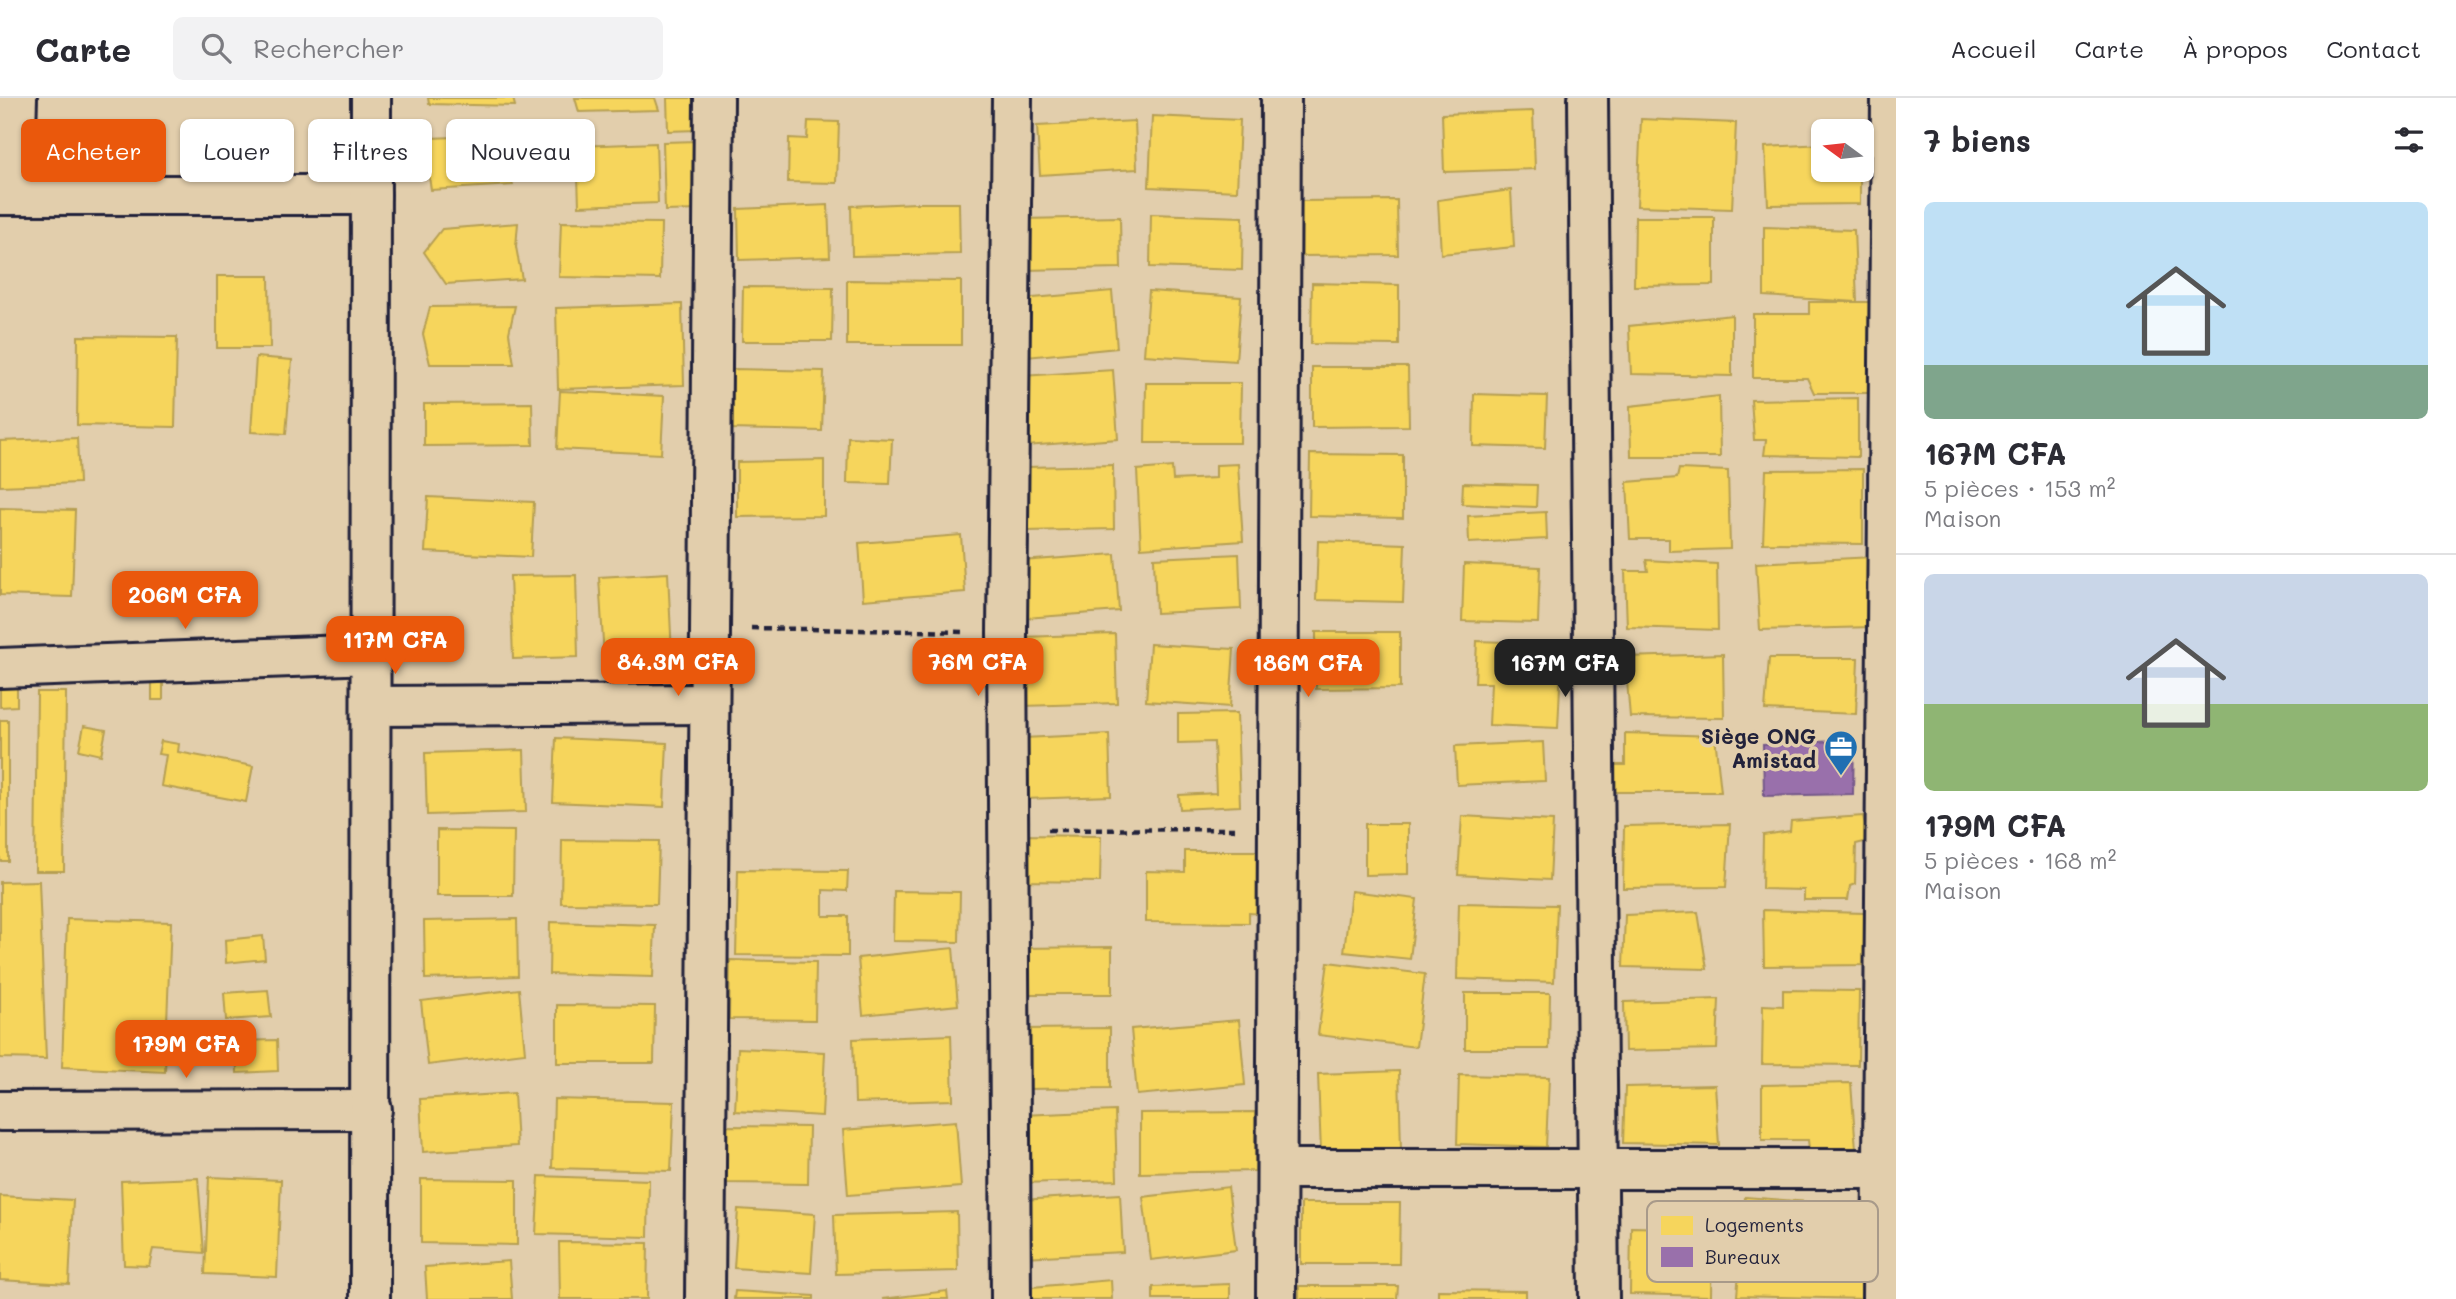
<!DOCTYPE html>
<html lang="fr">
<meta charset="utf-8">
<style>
:root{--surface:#fff;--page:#f2f2f3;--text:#2b2b33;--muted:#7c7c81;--line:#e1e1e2;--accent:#ea580c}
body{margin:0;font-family:Mali,sans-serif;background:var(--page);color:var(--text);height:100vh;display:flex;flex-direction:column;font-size:26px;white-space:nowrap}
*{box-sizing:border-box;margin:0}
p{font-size:23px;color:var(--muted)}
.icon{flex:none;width:38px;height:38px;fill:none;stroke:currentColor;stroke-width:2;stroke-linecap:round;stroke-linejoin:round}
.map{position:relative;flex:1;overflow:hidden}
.details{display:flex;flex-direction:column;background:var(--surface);width:560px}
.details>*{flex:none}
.top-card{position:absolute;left:21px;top:21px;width:665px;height:63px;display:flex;gap:14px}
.needle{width:46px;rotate:285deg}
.buttons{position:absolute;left:1811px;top:21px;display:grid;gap:14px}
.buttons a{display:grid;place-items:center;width:63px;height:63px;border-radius:10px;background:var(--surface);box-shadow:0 2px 5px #0004;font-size:35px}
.price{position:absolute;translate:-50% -60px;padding:0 16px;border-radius:14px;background:var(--accent);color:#fff;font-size:23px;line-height:46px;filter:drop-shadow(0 2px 4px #0008)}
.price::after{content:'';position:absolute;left:50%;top:42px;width:21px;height:16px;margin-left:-10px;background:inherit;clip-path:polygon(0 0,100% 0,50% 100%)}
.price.current{background:#222;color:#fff}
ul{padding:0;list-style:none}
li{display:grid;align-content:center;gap:14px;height:371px;padding:0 28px}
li+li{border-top:2px solid var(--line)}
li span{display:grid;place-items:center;height:217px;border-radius:10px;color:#555}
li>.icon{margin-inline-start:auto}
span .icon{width:126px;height:126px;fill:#fffc;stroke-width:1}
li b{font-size:30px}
h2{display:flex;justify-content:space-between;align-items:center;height:84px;padding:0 28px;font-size:30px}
.chip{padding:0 24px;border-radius:10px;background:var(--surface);box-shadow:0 2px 5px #0004;font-size:24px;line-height:63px}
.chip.current{background:var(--accent);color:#fff}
header{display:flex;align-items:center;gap:42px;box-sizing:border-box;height:98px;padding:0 35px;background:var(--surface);border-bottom:2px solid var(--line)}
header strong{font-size:33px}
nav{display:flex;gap:38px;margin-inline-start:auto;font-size:24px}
.search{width:490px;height:63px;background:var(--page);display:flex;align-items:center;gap:18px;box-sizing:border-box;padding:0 24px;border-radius:10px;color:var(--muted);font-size:26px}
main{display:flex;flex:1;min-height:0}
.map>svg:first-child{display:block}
.homes{fill:#f6d55c;stroke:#b69f52;stroke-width:2}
.offices{fill:#9970ab;stroke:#755989;stroke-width:2}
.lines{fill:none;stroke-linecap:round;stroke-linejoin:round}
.minor-casing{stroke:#22223b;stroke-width:44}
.path{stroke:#22223b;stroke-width:4.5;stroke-dasharray:7 5;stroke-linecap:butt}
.minor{stroke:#e2ceac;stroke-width:38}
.labels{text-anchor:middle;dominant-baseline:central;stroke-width:7;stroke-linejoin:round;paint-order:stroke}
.poi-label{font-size:21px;font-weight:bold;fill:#22223b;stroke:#e2ceac;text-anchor:end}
.key{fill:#e2ceac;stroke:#a89a8a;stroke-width:2}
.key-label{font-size:19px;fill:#22223b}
</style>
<header>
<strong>Carte</strong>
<div class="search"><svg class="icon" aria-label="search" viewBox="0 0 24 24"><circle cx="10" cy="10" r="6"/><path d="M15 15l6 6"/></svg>Rechercher</div>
<nav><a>Accueil</a><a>Carte</a><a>À propos</a><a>Contact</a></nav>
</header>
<main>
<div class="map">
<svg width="1896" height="1201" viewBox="0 0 1896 1201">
<rect width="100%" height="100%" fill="#e2ceac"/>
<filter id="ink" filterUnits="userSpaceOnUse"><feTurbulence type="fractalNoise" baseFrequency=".0143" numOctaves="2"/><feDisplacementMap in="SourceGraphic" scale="14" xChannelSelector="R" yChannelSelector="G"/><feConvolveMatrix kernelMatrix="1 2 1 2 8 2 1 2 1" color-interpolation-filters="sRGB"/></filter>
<g filter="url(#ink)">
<g class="homes">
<polygon points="428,0 513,0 515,8 429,6"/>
<polygon points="575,0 655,0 659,12 579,14"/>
<polygon points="667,0 697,0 697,32 668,33"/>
<polygon points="1533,13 1535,71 1444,74 1442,16"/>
<polygon points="1152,18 1240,22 1237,93 1149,89"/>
<polygon points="1641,21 1736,25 1732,111 1637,108"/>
<polygon points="808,23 839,24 837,85 788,84 789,40 807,41"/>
<polygon points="1135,23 1137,71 1040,77 1037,28"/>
<polygon points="511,37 506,60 513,87 431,92 427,66 429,40"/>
<polygon points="698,43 700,112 665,113 663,44"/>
<polygon points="656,45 658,105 579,108 577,48"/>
<polygon points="1824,46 1824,72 1860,72 1860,106 1768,107 1765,49"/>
<polygon points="1511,92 1514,149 1441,156 1438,102"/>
<polygon points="1397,102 1398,157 1300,158 1300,103"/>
<polygon points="916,105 959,105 960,156 852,158 851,108"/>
<polygon points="828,107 830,159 739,162 738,111"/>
<polygon points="1151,116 1243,119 1242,172 1150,169"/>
<polygon points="1120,119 1121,170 1023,172 1022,121"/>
<polygon points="1635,119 1714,119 1714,187 1634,188"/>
<polygon points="561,124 661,125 660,181 559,179"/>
<polygon points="518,125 516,149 522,181 446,186 424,154 442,131"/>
<polygon points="1764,129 1854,132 1857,204 1764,198"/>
<polygon points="217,178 269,178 270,250 217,250"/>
<polygon points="847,182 961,183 961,247 847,247"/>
<polygon points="1312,185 1399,187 1399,247 1311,246"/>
<polygon points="743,189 833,190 832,243 742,243"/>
<polygon points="1112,193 1117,250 1027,259 1022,201"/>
<polygon points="1149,193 1241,199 1236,263 1144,257"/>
<polygon points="1809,204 1871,204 1871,295 1814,295 1807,280 1753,280 1753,216 1809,216"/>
<polygon points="682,206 684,287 558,291 556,210"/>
<polygon points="515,208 509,235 514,266 430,266 423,236 430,209"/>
<polygon points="1732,217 1732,278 1631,276 1629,228"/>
<polygon points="78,238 177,239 175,329 77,327"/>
<polygon points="256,259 292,262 286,336 251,334"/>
<polygon points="1312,269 1408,269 1409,328 1312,329"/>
<polygon points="732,271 824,273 822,333 730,331"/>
<polygon points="1113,272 1118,341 1026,348 1022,278"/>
<polygon points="1146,285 1241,285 1240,345 1145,345"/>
<polygon points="560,293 664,298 661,356 557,351"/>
<polygon points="1474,296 1547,298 1545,350 1473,348"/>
<polygon points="1719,298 1720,359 1631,359 1630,308"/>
<polygon points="1858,300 1858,359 1764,357 1766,342 1754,342 1751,302"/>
<polygon points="532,305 533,347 424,348 424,306"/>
<polygon points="848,339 892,341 890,386 847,385"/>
<polygon points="77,340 79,385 0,388 0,343"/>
<polygon points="1310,356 1403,357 1403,420 1309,418"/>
<polygon points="824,362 824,418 737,419 737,364"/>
<polygon points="1238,366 1243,443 1141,450 1137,372 1172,369 1173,382 1216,380 1216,367"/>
<polygon points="1113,367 1114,431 1027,433 1026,369"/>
<polygon points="1679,371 1728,373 1730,451 1669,453 1669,441 1630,441 1627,384 1677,380"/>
<polygon points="1863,371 1863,446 1763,445 1766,372"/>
<polygon points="1463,385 1537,387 1536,409 1462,406"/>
<polygon points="428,399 534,404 531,459 425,454"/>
<polygon points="0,410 75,412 72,499 0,497"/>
<polygon points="1546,414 1547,441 1469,445 1468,418"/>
<polygon points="961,437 965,494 863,502 859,445"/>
<polygon points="1318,443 1405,446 1403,504 1316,502"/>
<polygon points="1115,456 1119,513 1026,520 1022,463"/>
<polygon points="1239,456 1241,511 1156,515 1154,460"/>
<polygon points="1873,459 1872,529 1760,532 1756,465"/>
<polygon points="1646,462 1717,466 1718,532 1627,529 1625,473 1648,473"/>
<polygon points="1464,466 1540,469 1538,525 1462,523"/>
<polygon points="668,475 672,557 604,560 599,479"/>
<polygon points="576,477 578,559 513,561 510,478"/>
<polygon points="1316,534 1400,534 1400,590 1316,591"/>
<polygon points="1115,536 1117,605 1023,608 1021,539"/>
<polygon points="1477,543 1562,546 1558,630 1489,627 1491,585 1475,585"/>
<polygon points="1150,546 1234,551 1230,609 1146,603"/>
<polygon points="1723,556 1724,620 1630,619 1625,559"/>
<polygon points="1769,560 1858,560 1856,616 1765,612"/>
<polygon points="0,580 17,580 17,608 0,609"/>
<rect x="152" y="581" width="11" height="21"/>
<polygon points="37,594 66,594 64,773 35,773"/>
<polygon points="1237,615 1240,708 1180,711 1179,697 1216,695 1214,644 1178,645 1178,616"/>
<rect x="0" y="622" width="8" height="141"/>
<polygon points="84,628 106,632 101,657 79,652"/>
<polygon points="1625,635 1715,638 1721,694 1609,694 1607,667 1625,667"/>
<polygon points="1109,636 1111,698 1025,701 1023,640"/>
<polygon points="556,640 667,645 664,709 553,704"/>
<polygon points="161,643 179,646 178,654 253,668 246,704 161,688 166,657 158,656"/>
<polygon points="1543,644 1545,683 1457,687 1455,648"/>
<polygon points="524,652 526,714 427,717 425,655"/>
<polygon points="1462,718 1553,723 1550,782 1458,777"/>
<polygon points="1863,718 1868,743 1856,746 1855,786 1850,788 1848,802 1804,802 1804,792 1762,791 1763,737 1790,733 1791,723"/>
<polygon points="1365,726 1408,726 1408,776 1365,777"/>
<polygon points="1730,726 1726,789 1623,790 1624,728"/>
<polygon points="437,732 514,733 513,798 437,798"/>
<polygon points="1015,737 1101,738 1100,784 1014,783"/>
<polygon points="562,742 659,743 657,806 561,805"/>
<polygon points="1185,753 1261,753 1263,816 1249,815 1249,825 1146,824 1146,773 1185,774"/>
<polygon points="738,772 848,773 847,793 823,792 823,818 848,818 848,858 736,857"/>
<polygon points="39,783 46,961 0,960 0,784"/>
<polygon points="894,793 960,794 959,844 893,843"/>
<polygon points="1351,793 1417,801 1410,861 1344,854"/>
<polygon points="1459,805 1557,807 1554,884 1457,881"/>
<polygon points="1763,812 1864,815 1869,867 1764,868"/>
<polygon points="1698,814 1707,871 1623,869 1625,817"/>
<polygon points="67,821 171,824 165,974 62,969"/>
<polygon points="517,821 518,878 425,881 424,823"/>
<polygon points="550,824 655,827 653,879 549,876"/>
<polygon points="263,838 265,861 226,865 225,842"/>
<polygon points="1112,849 1112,896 1016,896 1017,850"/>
<polygon points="953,850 958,907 863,917 858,860"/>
<polygon points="730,862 816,864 815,922 729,921"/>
<polygon points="1328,864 1425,876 1416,949 1318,937"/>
<polygon points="519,891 525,955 428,967 421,903"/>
<polygon points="268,892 271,919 226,922 224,895"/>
<polygon points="1783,892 1859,893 1858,967 1762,966 1763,907 1783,908"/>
<polygon points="1465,895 1550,895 1549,951 1465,951"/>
<polygon points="1719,901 1717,951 1625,953 1624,904"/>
<polygon points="557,907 655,908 654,965 557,965"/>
<polygon points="1239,922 1245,987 1137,997 1131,931"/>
<polygon points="1110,930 1110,990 1026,991 1025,931"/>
<polygon points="951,937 953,1002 855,1005 853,941"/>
<polygon points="277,942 278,973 237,975 236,943"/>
<polygon points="738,950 825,954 822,1018 735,1013"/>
<polygon points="1399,973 1401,1052 1321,1055 1318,976"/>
<polygon points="1459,977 1549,979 1546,1049 1457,1046"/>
<polygon points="1851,985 1856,1051 1809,1051 1808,1042 1762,1042 1762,987"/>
<polygon points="1715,987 1719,1047 1623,1045 1625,989"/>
<polygon points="514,995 517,1048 423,1054 420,1001"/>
<polygon points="554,1001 674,1004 671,1073 552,1070"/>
<polygon points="1115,1013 1117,1082 1023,1085 1021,1017"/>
<polygon points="1255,1014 1255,1073 1140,1075 1140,1015"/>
<polygon points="956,1023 961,1089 848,1097 843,1032"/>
<polygon points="725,1028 809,1029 808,1086 724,1085"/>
<polygon points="539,1078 649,1082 648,1139 536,1136"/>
<polygon points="209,1079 281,1082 277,1179 205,1176"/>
<polygon points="198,1080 204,1155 153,1151 149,1168 124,1167 121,1083"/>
<polygon points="421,1081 517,1082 517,1147 421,1145"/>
<polygon points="1228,1089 1236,1152 1151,1162 1143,1099"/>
<polygon points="1120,1096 1123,1154 1023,1159 1021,1102"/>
<polygon points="0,1098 73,1102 69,1186 0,1182"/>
<polygon points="1745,1099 1874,1109 1867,1201 1737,1198"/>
<polygon points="1301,1105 1400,1105 1399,1166 1301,1166"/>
<polygon points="738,1111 815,1116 811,1175 734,1170"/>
<polygon points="957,1114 958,1173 836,1176 834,1117"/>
<polygon points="1631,1129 1712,1131 1711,1198 1630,1196"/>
<polygon points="559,1144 648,1145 647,1201 560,1201"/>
<polygon points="509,1163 512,1201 427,1201 425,1169"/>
<polygon points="1111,1182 1112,1201 1022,1201 1021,1190"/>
<polygon points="1230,1186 1230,1201 1153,1201 1153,1189"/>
<polygon points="1299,1188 1398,1188 1397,1201 1299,1201"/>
<polygon points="1438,1192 1526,1193 1526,1201 1438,1201"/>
<polygon points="735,1193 814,1198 814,1201 734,1201"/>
<polygon points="947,1193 948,1201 882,1201"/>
</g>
<polygon class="offices" points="1854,642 1853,696 1764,698 1763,647"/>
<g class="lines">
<g class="minor-casing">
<g id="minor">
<polyline points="1588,0 1599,1201"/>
<polyline points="0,97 371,97"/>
<polyline points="14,97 17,0"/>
<polyline points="0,570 372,556"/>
<polyline points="371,608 708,606"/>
<polyline points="0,1013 372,1012"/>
<polyline points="1277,1071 1896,1071"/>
<polyline points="370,1201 371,0"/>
<polyline points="705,1201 714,0"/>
<polyline points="1011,1201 1007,535 1012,0"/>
<polyline points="1276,1201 1281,0"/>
<polyline points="1882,1201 1891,0"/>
</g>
</g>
<g class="path">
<polyline points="751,530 966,534"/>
<polyline points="1048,732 1239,731"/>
</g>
<use href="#minor" class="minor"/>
</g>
</g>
<defs>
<g id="office-pin" transform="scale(1.75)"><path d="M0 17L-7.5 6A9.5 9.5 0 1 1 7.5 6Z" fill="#1f6fb2" stroke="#e2ceac"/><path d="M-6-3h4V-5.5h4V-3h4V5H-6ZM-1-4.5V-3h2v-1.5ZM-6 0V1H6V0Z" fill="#fff"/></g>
</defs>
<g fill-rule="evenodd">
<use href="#office-pin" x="1841" y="649"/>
</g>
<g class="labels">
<g class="poi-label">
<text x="1816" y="637">Siège ONG<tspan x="1816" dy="24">Amistad</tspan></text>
</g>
</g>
<rect x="1647" y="1103" width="231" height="81" rx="10" class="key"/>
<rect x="1661" y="1118" width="32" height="19" fill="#f6d55c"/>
<rect x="1661" y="1149" width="32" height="20" fill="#9970ab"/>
<g class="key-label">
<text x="1705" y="1134">Logements</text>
<text x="1705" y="1166">Bureaux</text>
</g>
</svg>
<div class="buttons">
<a><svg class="needle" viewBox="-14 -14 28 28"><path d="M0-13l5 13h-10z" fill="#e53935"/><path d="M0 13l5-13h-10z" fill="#7c7c81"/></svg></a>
</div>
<b class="price" style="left:185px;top:533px">206M CFA</b>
<b class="price" style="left:395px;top:578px">117M CFA</b>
<b class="price" style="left:678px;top:600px">84.3M CFA</b>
<b class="price" style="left:978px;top:600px">76M CFA</b>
<b class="price" style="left:1308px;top:601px">186M CFA</b>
<b class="price current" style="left:1565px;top:601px">167M CFA</b>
<b class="price" style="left:186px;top:982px">179M CFA</b>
<div class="top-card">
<a class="chip current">Acheter</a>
<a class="chip">Louer</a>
<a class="chip">Filtres</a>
<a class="chip">Nouveau</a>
</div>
</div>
<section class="details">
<h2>7 biens<svg class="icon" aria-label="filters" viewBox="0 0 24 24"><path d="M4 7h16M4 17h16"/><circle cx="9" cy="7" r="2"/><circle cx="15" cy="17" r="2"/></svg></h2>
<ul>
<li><span style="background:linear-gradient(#bfe0f5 75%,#7fa58c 0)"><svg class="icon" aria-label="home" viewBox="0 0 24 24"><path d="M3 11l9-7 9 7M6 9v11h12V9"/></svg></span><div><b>167M CFA</b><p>5 pièces · 153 m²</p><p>Maison</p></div></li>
<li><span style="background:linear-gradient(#c9d6e8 60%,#8fb573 0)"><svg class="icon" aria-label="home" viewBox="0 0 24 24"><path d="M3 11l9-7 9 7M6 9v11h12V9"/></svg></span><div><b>179M CFA</b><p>5 pièces · 168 m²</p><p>Maison</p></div></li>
</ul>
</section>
</main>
